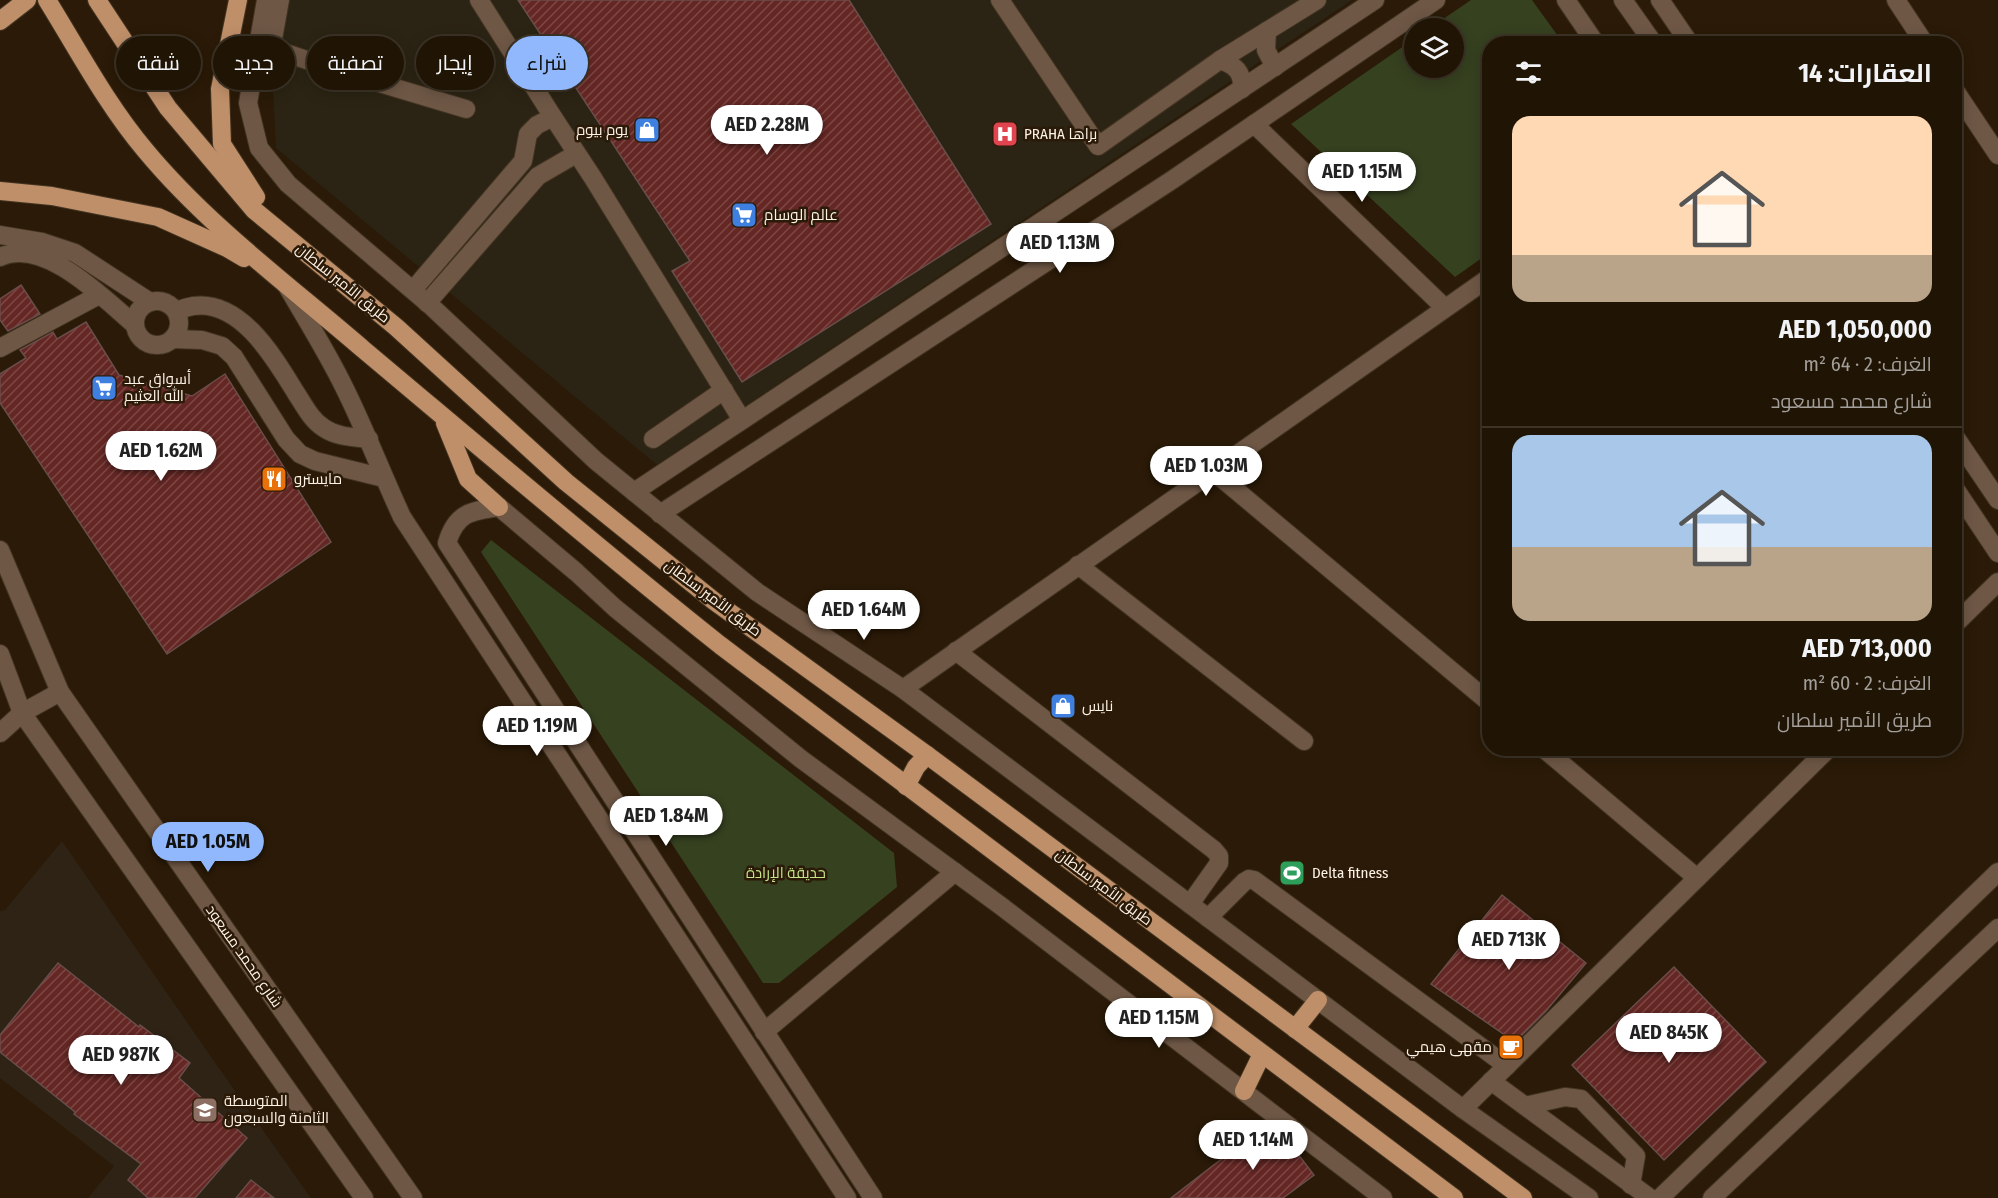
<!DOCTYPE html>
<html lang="ar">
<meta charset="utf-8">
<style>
:root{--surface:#201405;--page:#2d2113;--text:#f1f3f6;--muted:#a29e9a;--line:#3d3327;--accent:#91b8fd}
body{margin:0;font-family:"Fira Sans Condensed",Cairo,sans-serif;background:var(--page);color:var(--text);direction:rtl;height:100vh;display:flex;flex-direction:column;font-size:22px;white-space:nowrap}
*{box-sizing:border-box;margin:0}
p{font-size:20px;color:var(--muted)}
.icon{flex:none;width:33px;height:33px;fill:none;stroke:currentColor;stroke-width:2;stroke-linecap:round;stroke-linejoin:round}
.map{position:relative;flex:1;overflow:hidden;direction:ltr}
.details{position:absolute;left:1482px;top:36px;width:480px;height:720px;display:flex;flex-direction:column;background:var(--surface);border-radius:24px;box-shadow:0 3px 15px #0003,0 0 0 2px var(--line);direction:rtl}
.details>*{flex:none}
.hud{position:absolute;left:18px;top:36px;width:570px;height:54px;direction:rtl;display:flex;gap:12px}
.controls{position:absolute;left:1404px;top:18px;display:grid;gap:12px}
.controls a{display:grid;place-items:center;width:60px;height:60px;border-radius:50%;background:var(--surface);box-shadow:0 3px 15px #0003,0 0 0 2px var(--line);font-size:30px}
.price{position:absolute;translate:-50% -51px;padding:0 14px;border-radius:21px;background:#fff;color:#222;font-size:20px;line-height:39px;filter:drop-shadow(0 2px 3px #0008)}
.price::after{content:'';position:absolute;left:50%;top:36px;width:18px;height:14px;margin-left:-9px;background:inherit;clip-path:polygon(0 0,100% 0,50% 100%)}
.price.current{background:var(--accent);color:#111}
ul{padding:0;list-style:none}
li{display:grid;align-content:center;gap:12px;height:318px;padding:0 30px}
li+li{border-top:2px solid var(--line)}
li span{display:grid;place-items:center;height:186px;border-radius:18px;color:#555}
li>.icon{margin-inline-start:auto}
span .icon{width:108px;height:108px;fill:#fffc;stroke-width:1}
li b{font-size:26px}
h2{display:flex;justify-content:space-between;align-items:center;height:72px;padding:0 30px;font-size:26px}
.chip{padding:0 21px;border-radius:27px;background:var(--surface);box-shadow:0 3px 15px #0003,0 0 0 2px var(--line);font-size:21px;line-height:54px}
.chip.current{background:var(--accent);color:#111}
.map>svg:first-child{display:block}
.commercial{fill:#2b2414}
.education{fill:#2e2315}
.green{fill:#364120}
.building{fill:url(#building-hatch);stroke:#694d4a;stroke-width:1.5}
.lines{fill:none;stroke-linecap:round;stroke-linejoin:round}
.minor-casing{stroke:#433422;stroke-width:20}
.major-casing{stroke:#433422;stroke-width:20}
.minor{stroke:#6e5745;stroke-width:18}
.major{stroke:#bf8f69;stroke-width:18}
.labels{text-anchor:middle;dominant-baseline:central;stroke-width:5;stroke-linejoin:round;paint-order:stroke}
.poi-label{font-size:15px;fill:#fef3e7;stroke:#2a1a07;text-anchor:start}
.street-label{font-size:15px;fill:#fef3e7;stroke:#2a1a07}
.park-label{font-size:15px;fill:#c3e489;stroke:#2a1a07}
</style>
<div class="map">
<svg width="1998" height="1198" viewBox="0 0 1998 1198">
<defs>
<pattern id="building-hatch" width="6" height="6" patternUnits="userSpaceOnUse" patternTransform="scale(1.5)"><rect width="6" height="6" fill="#652724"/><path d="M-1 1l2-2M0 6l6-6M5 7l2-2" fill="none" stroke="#7c4744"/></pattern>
</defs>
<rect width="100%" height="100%" fill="#2a1a07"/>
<polygon class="commercial" points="276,0 1352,0 657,465 276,148 270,27"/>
<polygon class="education" points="62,841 209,1054 311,1198 88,1198 114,1166 0,1078 0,911 5,910"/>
<g class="green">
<polygon points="1471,0 1532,0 1563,43 1490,44 1489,253 1455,277 1291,124 1414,39 1414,68 1454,68 1454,28 1430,28"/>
<polygon points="491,540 894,853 897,887 779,983 763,983 481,552"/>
</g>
<g class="building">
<polygon points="518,0 849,0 991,224 742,382 672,271 690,261"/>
<polygon points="21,285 40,314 8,331 0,320 0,299"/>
<polygon points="86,322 119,375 192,396 225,374 331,542 167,654 0,403 0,374 26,358 20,350 53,332 57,339"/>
<polygon points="1502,895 1586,963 1546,1011 1515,1042 1431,984"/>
<polygon points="58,963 139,1027 140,1025 190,1063 179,1078 247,1138 195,1198 148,1198 128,1180 141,1164 74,1114 75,1112 0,1052 0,1035"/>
<polygon points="1674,967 1766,1062 1664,1160 1572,1065"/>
<polygon points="1267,1124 1285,1137 1314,1175 1283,1198 1171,1198"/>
<polygon points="251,1180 274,1198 236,1198"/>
</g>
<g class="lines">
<g class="minor-casing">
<g id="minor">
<polyline points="266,0 248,103 259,148 288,184 431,306 596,461 757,592 903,689 1463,1109 1589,1198"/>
<polyline points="280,0 273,39 277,50 339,71 466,109"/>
<polyline points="479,0 553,117 593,178 742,420"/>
<polyline points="1000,0 1098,146 1220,60"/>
<polyline points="1566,0 1596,44"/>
<polyline points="1623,0 1654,44"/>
<polyline points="1660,0 1690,44"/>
<polyline points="1896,0 1925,44"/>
<polyline points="1267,31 1317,0"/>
<path d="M1242 89C1243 72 1235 65 1220 60L1267 31 1266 50 1275 67"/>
<polyline points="1954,89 1998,155"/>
<polyline points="1254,124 1445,308"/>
<polyline points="0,235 42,242 75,253 150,302"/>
<path d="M0 257C45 237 103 298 135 325"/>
<path d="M287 286C306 319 327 352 344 387 365 429 382 474 402 517L847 1198"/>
<polyline points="413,290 523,161 528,134 537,125 553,117"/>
<circle cx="157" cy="323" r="22"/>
<polyline points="427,303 538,176 576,154"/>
<path d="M176 311C181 309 187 307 193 306 241 299 275 359 296 393 304 405 311 420 324 428 337 437 354 437 369 439"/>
<polyline points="172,339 202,340 222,346 234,357 286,439 300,454 315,461 384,478"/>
<polyline points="0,348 99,295"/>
<polyline points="1954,435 1998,500"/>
<polyline points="653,439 724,390"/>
<polyline points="1213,471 1490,703"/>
<polyline points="1954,487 1998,553"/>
<polyline points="634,492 1375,0"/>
<polyline points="660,514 1172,180 1436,0"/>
<polyline points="0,550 60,692 413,1198"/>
<polyline points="1078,565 1304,741"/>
<polyline points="1954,625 1998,582"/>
<polyline points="956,651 1214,850 1219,856 1219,863 1190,904"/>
<polyline points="0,654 22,713 364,1198"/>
<polyline points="903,689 1490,277"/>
<polyline points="0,733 22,713 60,692"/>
<polyline points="1543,748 1697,878"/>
<polyline points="1208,918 1244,882 1249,879 1254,880 1507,1066"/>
<polyline points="764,1032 955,872"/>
<polyline points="1491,1081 1650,1198"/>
<polyline points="1525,1106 1565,1097 1581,1099 1636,1156 1631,1185"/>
<polyline points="1463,1109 1829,748"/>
<path d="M873 1198 447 543C456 513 470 511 499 507L576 572 615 608 801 759 1001 906 1383 1198"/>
<polyline points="1660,1198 1998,872"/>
<polyline points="1712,1198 1998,928"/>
</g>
</g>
<g class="major-casing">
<g id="major">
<path d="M47 0C78 50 107 105 145 150 208 226 290 286 364 350 482 449 599 549 720 645L1454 1198"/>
<polyline points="97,0 168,108 254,210 396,327 566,482 714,601 927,755 1523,1198"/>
<polyline points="238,0 220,89 222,144 256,197"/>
<polyline points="0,21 27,0"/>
<polyline points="0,191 52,196 158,217 227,248 244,258"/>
<polyline points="445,423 468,479 499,507"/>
<polyline points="906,786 916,767 927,755"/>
<polyline points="1295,1029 1318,1000"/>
<polyline points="1244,1091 1262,1054"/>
</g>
</g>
<use href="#minor" class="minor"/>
<use href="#major" class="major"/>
</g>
<defs>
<g id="shop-square" transform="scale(1.35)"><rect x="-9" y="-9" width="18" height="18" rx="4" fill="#3f7fe0" stroke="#2a1a07"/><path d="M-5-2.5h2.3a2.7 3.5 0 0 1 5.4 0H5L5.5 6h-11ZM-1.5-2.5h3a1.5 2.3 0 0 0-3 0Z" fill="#fff"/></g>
<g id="hospital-square" transform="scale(1.35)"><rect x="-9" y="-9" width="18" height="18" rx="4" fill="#e0444e" stroke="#2a1a07"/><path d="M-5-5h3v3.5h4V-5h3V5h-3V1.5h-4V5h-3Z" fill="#fff"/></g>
<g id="supermarket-square" transform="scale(1.35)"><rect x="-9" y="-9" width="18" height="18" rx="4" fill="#3f7fe0" stroke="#2a1a07"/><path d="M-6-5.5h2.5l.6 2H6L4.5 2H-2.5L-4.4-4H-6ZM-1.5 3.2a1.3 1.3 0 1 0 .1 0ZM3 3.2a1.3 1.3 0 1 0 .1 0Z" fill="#fff"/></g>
<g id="restaurant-square" transform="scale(1.35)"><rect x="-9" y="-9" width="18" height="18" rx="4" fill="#e8710a" stroke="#2a1a07"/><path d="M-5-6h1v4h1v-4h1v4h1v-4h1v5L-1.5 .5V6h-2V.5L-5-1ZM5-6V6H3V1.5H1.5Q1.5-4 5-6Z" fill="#fff"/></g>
<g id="stadium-square" transform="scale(1.35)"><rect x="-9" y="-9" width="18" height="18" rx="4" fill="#2e9e5b" stroke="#2a1a07"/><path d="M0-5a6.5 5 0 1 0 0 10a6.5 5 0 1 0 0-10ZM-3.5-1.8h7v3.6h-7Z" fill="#fff"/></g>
<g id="cafe-square" transform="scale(1.35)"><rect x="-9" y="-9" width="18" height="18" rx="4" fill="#e8710a" stroke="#2a1a07"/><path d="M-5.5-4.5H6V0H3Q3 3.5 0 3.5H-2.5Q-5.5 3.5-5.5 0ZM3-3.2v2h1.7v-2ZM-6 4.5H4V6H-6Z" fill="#fff"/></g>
<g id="school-square" transform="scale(1.35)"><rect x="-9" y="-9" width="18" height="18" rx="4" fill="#8d6e63" stroke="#2a1a07"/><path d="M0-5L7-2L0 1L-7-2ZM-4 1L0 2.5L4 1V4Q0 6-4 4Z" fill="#fff"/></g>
</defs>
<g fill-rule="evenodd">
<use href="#shop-square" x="647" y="130"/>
<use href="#hospital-square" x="1005" y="134"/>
<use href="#supermarket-square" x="744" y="215"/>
<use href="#supermarket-square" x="104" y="388"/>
<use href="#restaurant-square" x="274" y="479"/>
<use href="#shop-square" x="1063" y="706"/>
<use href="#stadium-square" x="1292" y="873"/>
<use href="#cafe-square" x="1511" y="1047"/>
<use href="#school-square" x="205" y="1110"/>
</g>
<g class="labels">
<g class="poi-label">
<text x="628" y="130" text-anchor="end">يوم بيوم</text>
<text x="1024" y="134">PRAHA براها</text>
<text x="764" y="215">عالم الوسام</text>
<text x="124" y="379">أسواق عبد<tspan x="124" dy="17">الله العثيم</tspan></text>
<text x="294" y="479">مايسترو</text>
<text x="1082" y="706">نايس</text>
<text x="1312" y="873">Delta fitness</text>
<text x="1492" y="1047" text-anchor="end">مقهى هيمي</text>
<text x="224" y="1101">المتوسطة<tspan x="224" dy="17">الثامنة والسبعون</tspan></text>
</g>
<g class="street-label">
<text transform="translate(343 283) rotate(39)">طريق الأمير سلطان</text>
<text transform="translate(713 598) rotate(37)">طريق الأمير سلطان</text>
<text transform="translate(1104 887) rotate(37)">طريق الأمير سلطان</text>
<text transform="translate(244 956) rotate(55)">شارع محمد مسعود</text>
</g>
<g class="park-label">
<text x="786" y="873">حديقة الإرادة</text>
</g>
</g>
</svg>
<div class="controls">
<a><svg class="icon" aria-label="layers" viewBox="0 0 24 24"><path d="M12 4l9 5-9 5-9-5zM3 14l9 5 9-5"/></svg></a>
</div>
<b class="price" style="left:767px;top:156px">AED 2.28M</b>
<b class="price" style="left:1362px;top:203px">AED 1.15M</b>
<b class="price" style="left:1060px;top:274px">AED 1.13M</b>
<b class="price" style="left:161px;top:482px">AED 1.62M</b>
<b class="price" style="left:1206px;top:497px">AED 1.03M</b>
<b class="price" style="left:864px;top:641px">AED 1.64M</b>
<b class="price" style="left:537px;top:757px">AED 1.19M</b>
<b class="price" style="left:666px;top:847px">AED 1.84M</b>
<b class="price current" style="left:208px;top:873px">AED 1.05M</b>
<b class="price" style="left:1509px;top:971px">AED 713K</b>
<b class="price" style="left:1159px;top:1049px">AED 1.15M</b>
<b class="price" style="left:1669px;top:1064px">AED 845K</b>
<b class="price" style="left:121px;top:1086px">AED 987K</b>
<b class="price" style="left:1253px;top:1171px">AED 1.14M</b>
<div class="hud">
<a class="chip current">شراء</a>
<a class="chip">إيجار</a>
<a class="chip">تصفية</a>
<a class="chip">جديد</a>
<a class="chip">شقة</a>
</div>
<section class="details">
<h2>العقارات: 14<svg class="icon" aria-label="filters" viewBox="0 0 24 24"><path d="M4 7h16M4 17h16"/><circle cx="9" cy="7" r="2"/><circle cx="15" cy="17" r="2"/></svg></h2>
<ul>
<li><span style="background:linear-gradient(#ffd9b3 75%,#b9a48a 0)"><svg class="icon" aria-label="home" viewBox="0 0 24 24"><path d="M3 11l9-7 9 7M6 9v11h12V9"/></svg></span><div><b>AED 1,050,000</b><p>الغرف: 2 · 64 m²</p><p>شارع محمد مسعود</p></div></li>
<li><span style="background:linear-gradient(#a9c7e8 60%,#b9a48a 0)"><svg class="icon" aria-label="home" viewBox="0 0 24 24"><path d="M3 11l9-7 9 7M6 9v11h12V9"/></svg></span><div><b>AED 713,000</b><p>الغرف: 2 · 60 m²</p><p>طريق الأمير سلطان</p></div></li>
</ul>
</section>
</div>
